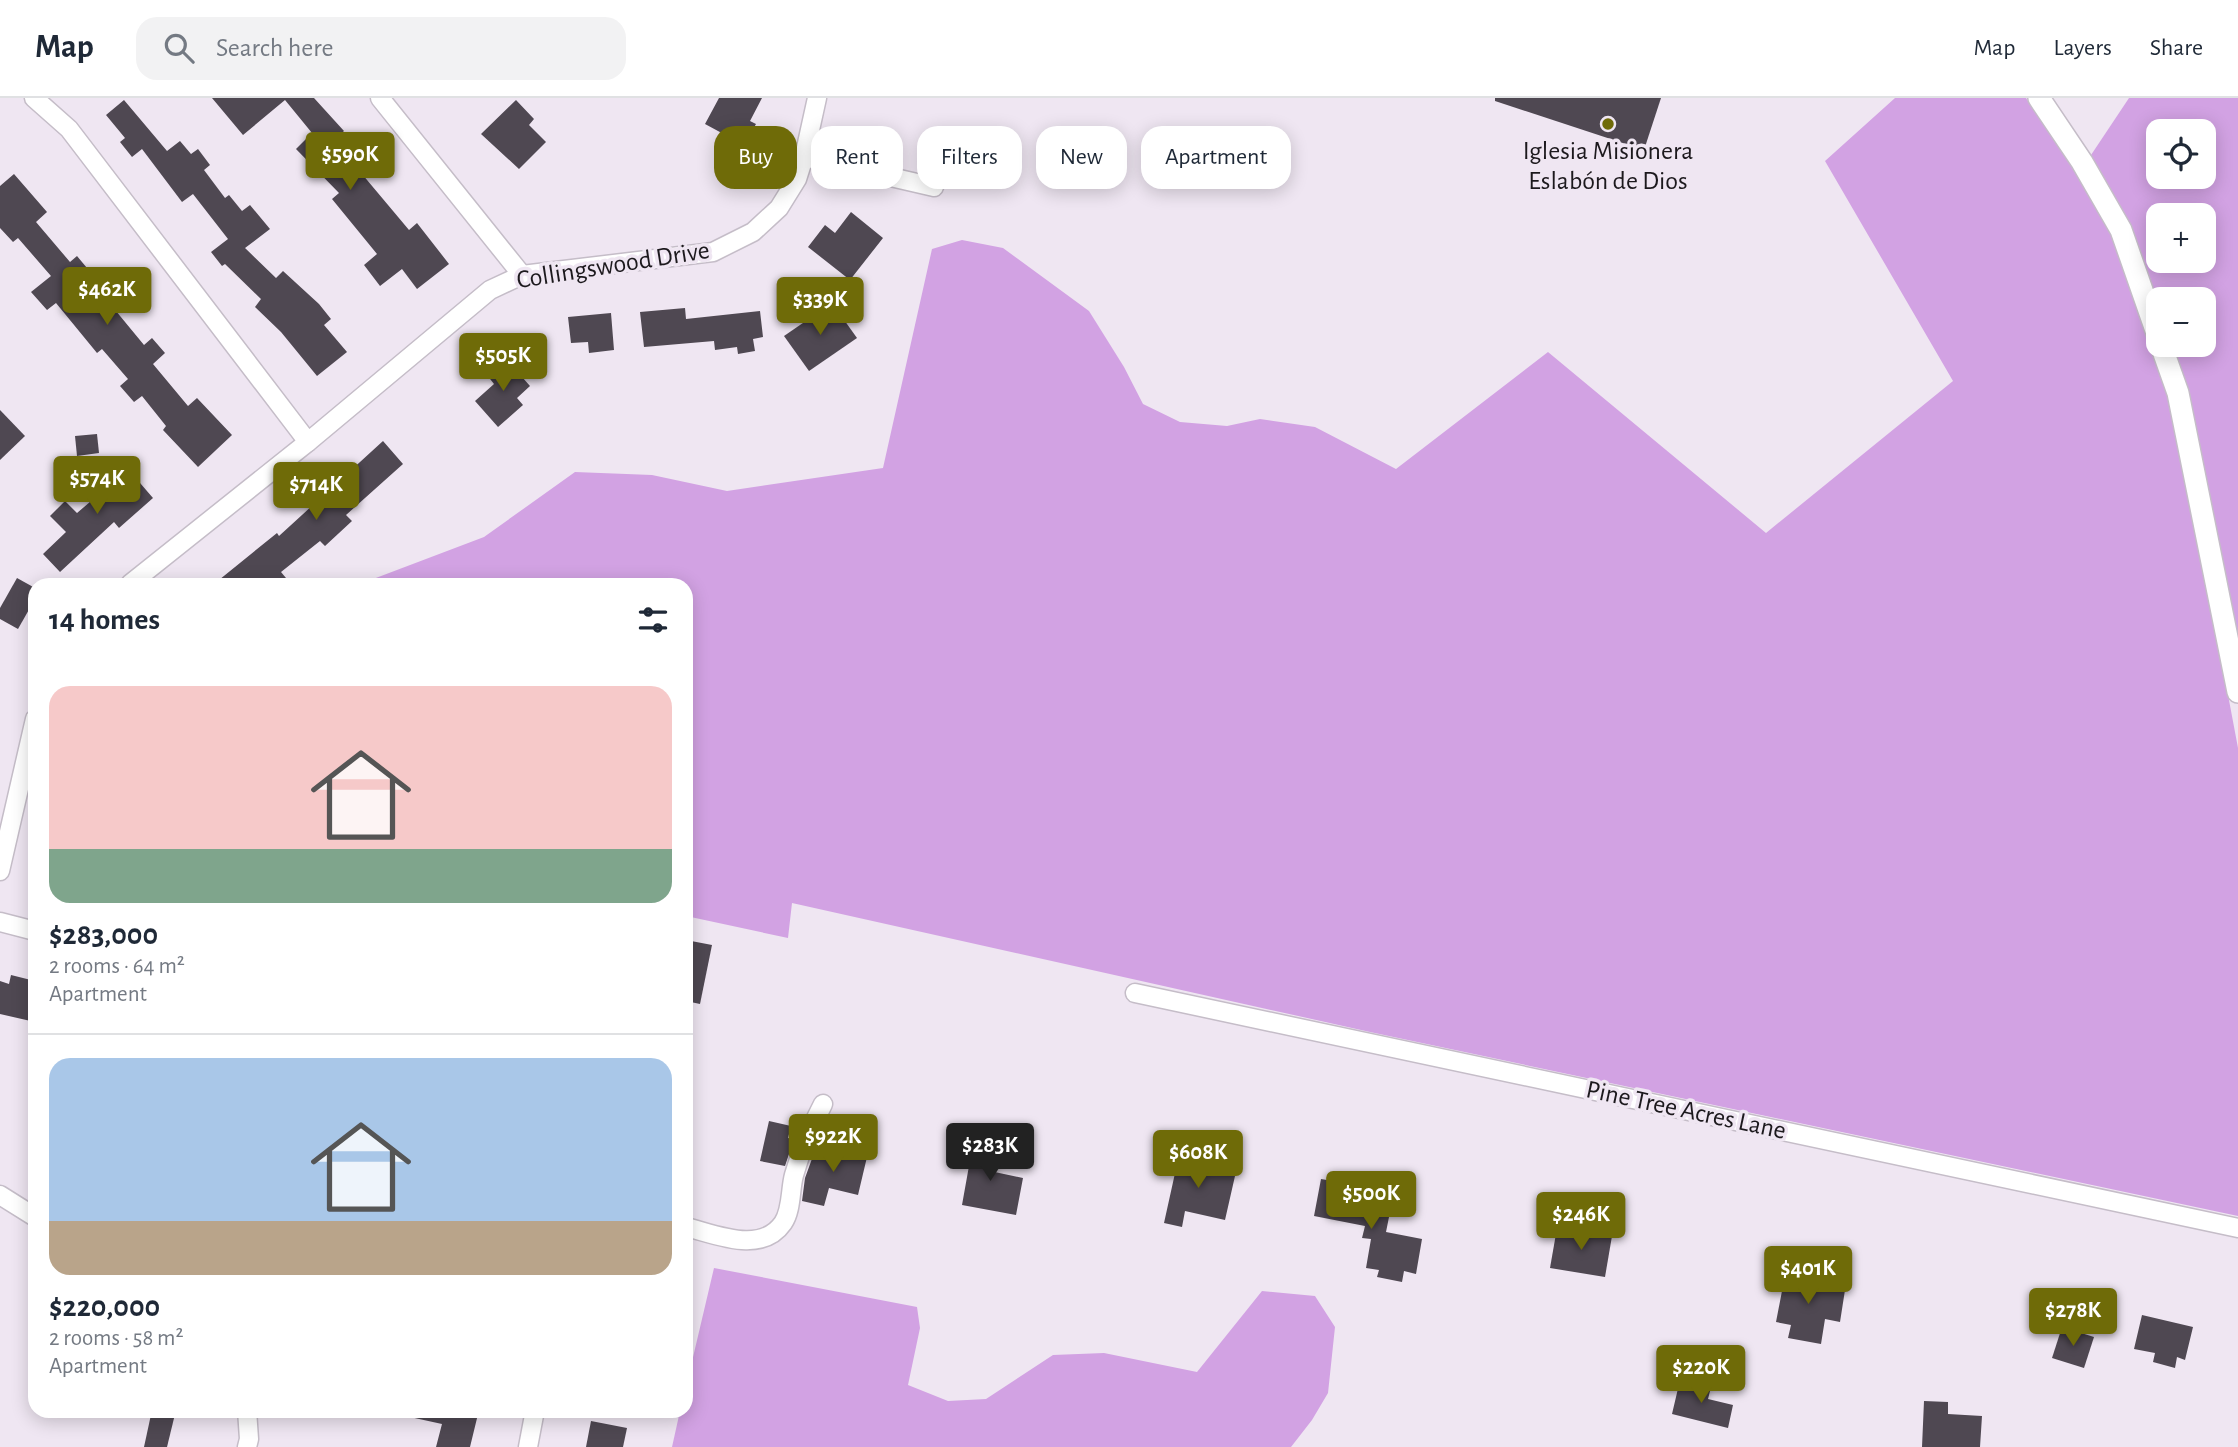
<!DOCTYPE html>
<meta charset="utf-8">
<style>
:root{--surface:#fff;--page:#f2f2f3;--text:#1f2937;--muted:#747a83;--line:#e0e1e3;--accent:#6f6b08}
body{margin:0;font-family:"Alegreya Sans",sans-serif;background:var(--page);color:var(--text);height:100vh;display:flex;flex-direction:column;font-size:26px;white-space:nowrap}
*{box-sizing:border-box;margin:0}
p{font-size:23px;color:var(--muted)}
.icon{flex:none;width:38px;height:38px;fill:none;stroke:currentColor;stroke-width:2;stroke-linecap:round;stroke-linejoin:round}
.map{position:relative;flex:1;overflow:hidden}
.side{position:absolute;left:28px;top:480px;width:665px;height:840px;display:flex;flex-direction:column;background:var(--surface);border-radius:21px;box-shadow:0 4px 18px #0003}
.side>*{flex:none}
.guide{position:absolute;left:714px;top:28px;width:665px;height:63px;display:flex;gap:14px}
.buttons{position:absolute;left:2146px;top:21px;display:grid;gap:14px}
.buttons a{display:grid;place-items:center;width:70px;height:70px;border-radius:14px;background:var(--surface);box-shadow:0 4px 18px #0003;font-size:35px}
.price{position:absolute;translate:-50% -60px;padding:0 16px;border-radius:7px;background:var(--accent);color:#fff;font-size:23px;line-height:46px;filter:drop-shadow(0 2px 4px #0008)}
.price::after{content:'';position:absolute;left:50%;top:42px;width:21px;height:16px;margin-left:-10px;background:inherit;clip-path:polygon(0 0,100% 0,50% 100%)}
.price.active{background:#222;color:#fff}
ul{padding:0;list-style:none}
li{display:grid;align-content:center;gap:14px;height:371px;padding:0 21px}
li+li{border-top:2px solid var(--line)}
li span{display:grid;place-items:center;height:217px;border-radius:21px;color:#555}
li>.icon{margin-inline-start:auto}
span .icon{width:126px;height:126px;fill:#fffc;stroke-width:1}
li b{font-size:30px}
h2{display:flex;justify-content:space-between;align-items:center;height:84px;padding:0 21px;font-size:30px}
.chip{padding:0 24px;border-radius:21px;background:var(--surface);box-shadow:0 4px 18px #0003;font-size:24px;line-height:63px}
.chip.active{background:var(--accent);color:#fff}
header{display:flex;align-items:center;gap:42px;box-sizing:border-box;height:98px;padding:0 35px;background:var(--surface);border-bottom:2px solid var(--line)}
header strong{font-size:33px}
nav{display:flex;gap:38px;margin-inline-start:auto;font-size:24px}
.search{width:490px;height:63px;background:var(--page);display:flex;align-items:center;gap:18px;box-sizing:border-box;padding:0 24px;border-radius:21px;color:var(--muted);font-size:26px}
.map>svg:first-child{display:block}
.green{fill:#d2a2e3;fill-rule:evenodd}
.building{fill:#4f4852}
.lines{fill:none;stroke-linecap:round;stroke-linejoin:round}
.minor-casing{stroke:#c5bdc8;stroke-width:21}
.tertiary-casing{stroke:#c5bdc8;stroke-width:24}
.minor{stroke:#fff;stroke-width:18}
.tertiary{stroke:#fff;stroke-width:21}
.poi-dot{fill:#6f6b08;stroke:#efe6f2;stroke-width:2.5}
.labels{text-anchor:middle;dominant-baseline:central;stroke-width:7;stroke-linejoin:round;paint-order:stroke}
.poi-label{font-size:26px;fill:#1c191d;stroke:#efe6f2}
.street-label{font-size:26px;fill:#1c191d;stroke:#efe6f2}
</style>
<header>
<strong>Map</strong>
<div class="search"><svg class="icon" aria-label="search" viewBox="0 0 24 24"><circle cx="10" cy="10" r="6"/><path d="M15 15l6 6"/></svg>Search here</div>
<nav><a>Map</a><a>Layers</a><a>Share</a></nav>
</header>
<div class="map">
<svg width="2238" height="1349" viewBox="0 0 2238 1349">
<rect width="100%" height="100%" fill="#efe6f2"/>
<g class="green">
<polygon points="1895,0 2026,0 2074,71 2112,138 2168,299 2222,565 2238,650 2238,1118 1370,934 792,805 788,840 686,818 686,486 360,486 484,439 575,374 652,377 727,393 883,370 932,151 962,142 1003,150 1089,213 1124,269 1143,306 1180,324 1227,328 1260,321 1315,329 1396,371 1548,254 1766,435 1953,283 1825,63"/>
<path d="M2129 0H2238V540L2188 292 2172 247H2203V201H2158V206L2131 128 2091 57ZM2158 33H2203V79H2158ZM2158 117H2203V163H2158Z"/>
<polygon points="714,1170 917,1209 920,1230 908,1287 948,1303 986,1301 1053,1257 1104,1255 1197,1274 1262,1193 1315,1198 1335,1229 1328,1295 1312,1322 1291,1349 672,1349 680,1313 686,1312 686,1289"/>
</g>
<g class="building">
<polygon points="212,0 314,0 344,33 329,47 360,78 362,76 409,132 417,125 449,166 417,191 402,171 380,188 364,167 377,156 332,101 339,95 296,51 312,35 285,2 243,37"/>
<polygon points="719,0 762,0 750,23 756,26 744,47 705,26"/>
<polygon points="1495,0 1661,0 1644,52 1495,3"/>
<polygon points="124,2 167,53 180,43 191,56 198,51 210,67 204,72 225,100 229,97 242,113 250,107 270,131 245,150 276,180 283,173 319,206 331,221 324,227 347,254 317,278 281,234 255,209 261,201 225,166 222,168 211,154 228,141 193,96 182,104 142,51 132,59 120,44 125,40 106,17"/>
<polygon points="516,2 534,21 529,27 546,44 519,71 481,36"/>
<polygon points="14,76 47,114 36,124 70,164 77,158 102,188 105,185 118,201 111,207 144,247 152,240 165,255 153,266 188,308 197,300 232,337 198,369 163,332 166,328 142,298 134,304 120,288 128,281 102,251 97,255 56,205 47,212 31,194 51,178 18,140 13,144 0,130 0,88"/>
<polygon points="851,114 883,140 850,182 808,149 825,127 835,135"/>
<polygon points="832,205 857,240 809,273 784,238"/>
<polygon points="685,210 686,221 760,213 763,239 753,241 755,253 738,256 737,249 715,252 714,243 644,249 640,214"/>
<polygon points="611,215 614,252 589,255 588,244 571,245 568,219"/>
<polygon points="506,261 530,288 517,300 523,307 498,329 475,303 494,286 487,277"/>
<polygon points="0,312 25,338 0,362"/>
<polygon points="97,336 99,355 77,358 75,338"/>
<polygon points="383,343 403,366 346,417 352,423 325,448 320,443 281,474 291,486 214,486 277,435 279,438"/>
<polygon points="121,363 153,400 119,430 114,424 60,474 43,456 66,434 50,418 65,403 77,415 111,386 104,378"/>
<polygon points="17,480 35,490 35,501 18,531 0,521 0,510"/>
<polygon points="686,842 712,847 700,906 686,903"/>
<polygon points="11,877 35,883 35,924 0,916 0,883 9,886"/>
<polygon points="769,1023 791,1028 788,1040 794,1041 785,1068 760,1063"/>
<polygon points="974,1040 995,1044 990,1073 1023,1080 1016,1117 962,1107"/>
<polygon points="817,1047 867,1059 858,1097 829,1090 824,1108 802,1103 805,1080"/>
<polygon points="1181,1048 1202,1053 1199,1069 1235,1078 1225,1122 1185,1113 1182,1129 1164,1125"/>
<polygon points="1321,1081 1344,1085 1342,1100 1391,1109 1386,1134 1422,1141 1416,1176 1404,1173 1402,1184 1377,1179 1379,1172 1366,1170 1371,1141 1362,1140 1365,1128 1314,1118"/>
<polygon points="1557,1130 1612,1138 1605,1179 1550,1170"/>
<polygon points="1787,1167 1810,1171 1807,1185 1845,1192 1840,1224 1825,1221 1821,1246 1788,1240 1791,1227 1776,1224"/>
<polygon points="2142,1217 2193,1229 2185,1262 2177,1259 2175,1270 2153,1264 2155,1255 2134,1251"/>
<polygon points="2062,1229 2094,1239 2084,1270 2052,1260"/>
<polygon points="1680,1282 1711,1289 1708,1301 1733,1307 1728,1330 1672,1316"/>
<polygon points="1924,1303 1948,1304 1948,1316 1982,1318 1980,1349 1922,1349"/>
<polygon points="152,1312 176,1312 167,1349 144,1349"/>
<polygon points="410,1312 479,1312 470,1349 436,1349 442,1326 410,1319"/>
<polygon points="591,1323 627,1330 623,1349 586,1349"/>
</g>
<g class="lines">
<g class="minor-casing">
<g id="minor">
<polyline points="34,0 69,31 308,344"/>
<polyline points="380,0 522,177"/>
<polyline points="804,59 934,89"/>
<polyline points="130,486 308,344 490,192 522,177 713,154 753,134 779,110 797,81 804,59 817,0"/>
<polyline points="0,773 35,621"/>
<polyline points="0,824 35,833"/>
<polyline points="1135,895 2238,1130"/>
<polyline points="0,1097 35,1119"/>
<path d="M686 1129C715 1136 761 1157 783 1125 792 1112 790 1091 794 1077 801 1052 811 1029 823 1006"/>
<polyline points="247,1349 249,1341 247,1312"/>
<polyline points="528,1349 535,1312"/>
</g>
</g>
<g class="tertiary-casing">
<g id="tertiary">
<polyline points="2039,0 2082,64 2121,132 2158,238"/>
<polyline points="2161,247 2178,295 2238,594"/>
</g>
</g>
<use href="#minor" class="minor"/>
<use href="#tertiary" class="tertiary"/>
</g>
<circle class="poi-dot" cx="1608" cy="26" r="7"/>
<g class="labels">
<g class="poi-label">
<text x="1608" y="53">Iglesia Misionera<tspan x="1608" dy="30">Eslabón de Dios</tspan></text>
</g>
<g class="street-label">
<text transform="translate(613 167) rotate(-9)">Collingswood Drive</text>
<text transform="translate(1686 1012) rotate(12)">Pine Tree Acres Lane</text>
</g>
</g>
</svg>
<div class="buttons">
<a><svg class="icon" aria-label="locate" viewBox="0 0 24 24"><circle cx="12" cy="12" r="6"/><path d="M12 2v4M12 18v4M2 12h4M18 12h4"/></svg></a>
<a>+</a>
<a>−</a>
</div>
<b class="price" style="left:350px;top:94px">$590K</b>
<b class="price" style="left:107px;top:229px">$462K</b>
<b class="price" style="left:820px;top:239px">$339K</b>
<b class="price" style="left:503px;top:295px">$505K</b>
<b class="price" style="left:97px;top:418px">$574K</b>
<b class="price" style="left:316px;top:424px">$714K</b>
<b class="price" style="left:833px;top:1076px">$922K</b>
<b class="price active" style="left:990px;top:1085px">$283K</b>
<b class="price" style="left:1198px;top:1092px">$608K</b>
<b class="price" style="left:1371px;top:1133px">$500K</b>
<b class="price" style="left:1581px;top:1154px">$246K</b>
<b class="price" style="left:1808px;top:1208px">$401K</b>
<b class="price" style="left:2073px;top:1250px">$278K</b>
<b class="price" style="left:1701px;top:1307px">$220K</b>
<div class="guide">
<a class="chip active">Buy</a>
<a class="chip">Rent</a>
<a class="chip">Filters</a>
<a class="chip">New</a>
<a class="chip">Apartment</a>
</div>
<section class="side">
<h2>14 homes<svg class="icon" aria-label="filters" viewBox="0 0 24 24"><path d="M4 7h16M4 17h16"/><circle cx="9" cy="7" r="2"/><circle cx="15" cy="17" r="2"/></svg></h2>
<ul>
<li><span style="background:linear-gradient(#f6c9c9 75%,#7fa58c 0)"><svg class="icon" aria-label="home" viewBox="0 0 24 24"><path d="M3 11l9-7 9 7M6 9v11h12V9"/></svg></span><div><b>$283,000</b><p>2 rooms · 64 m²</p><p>Apartment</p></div></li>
<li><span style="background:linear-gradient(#a9c7e8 75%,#b9a48a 0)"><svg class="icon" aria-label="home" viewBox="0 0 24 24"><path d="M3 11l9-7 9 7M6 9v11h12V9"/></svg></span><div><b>$220,000</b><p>2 rooms · 58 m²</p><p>Apartment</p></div></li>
</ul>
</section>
</div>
